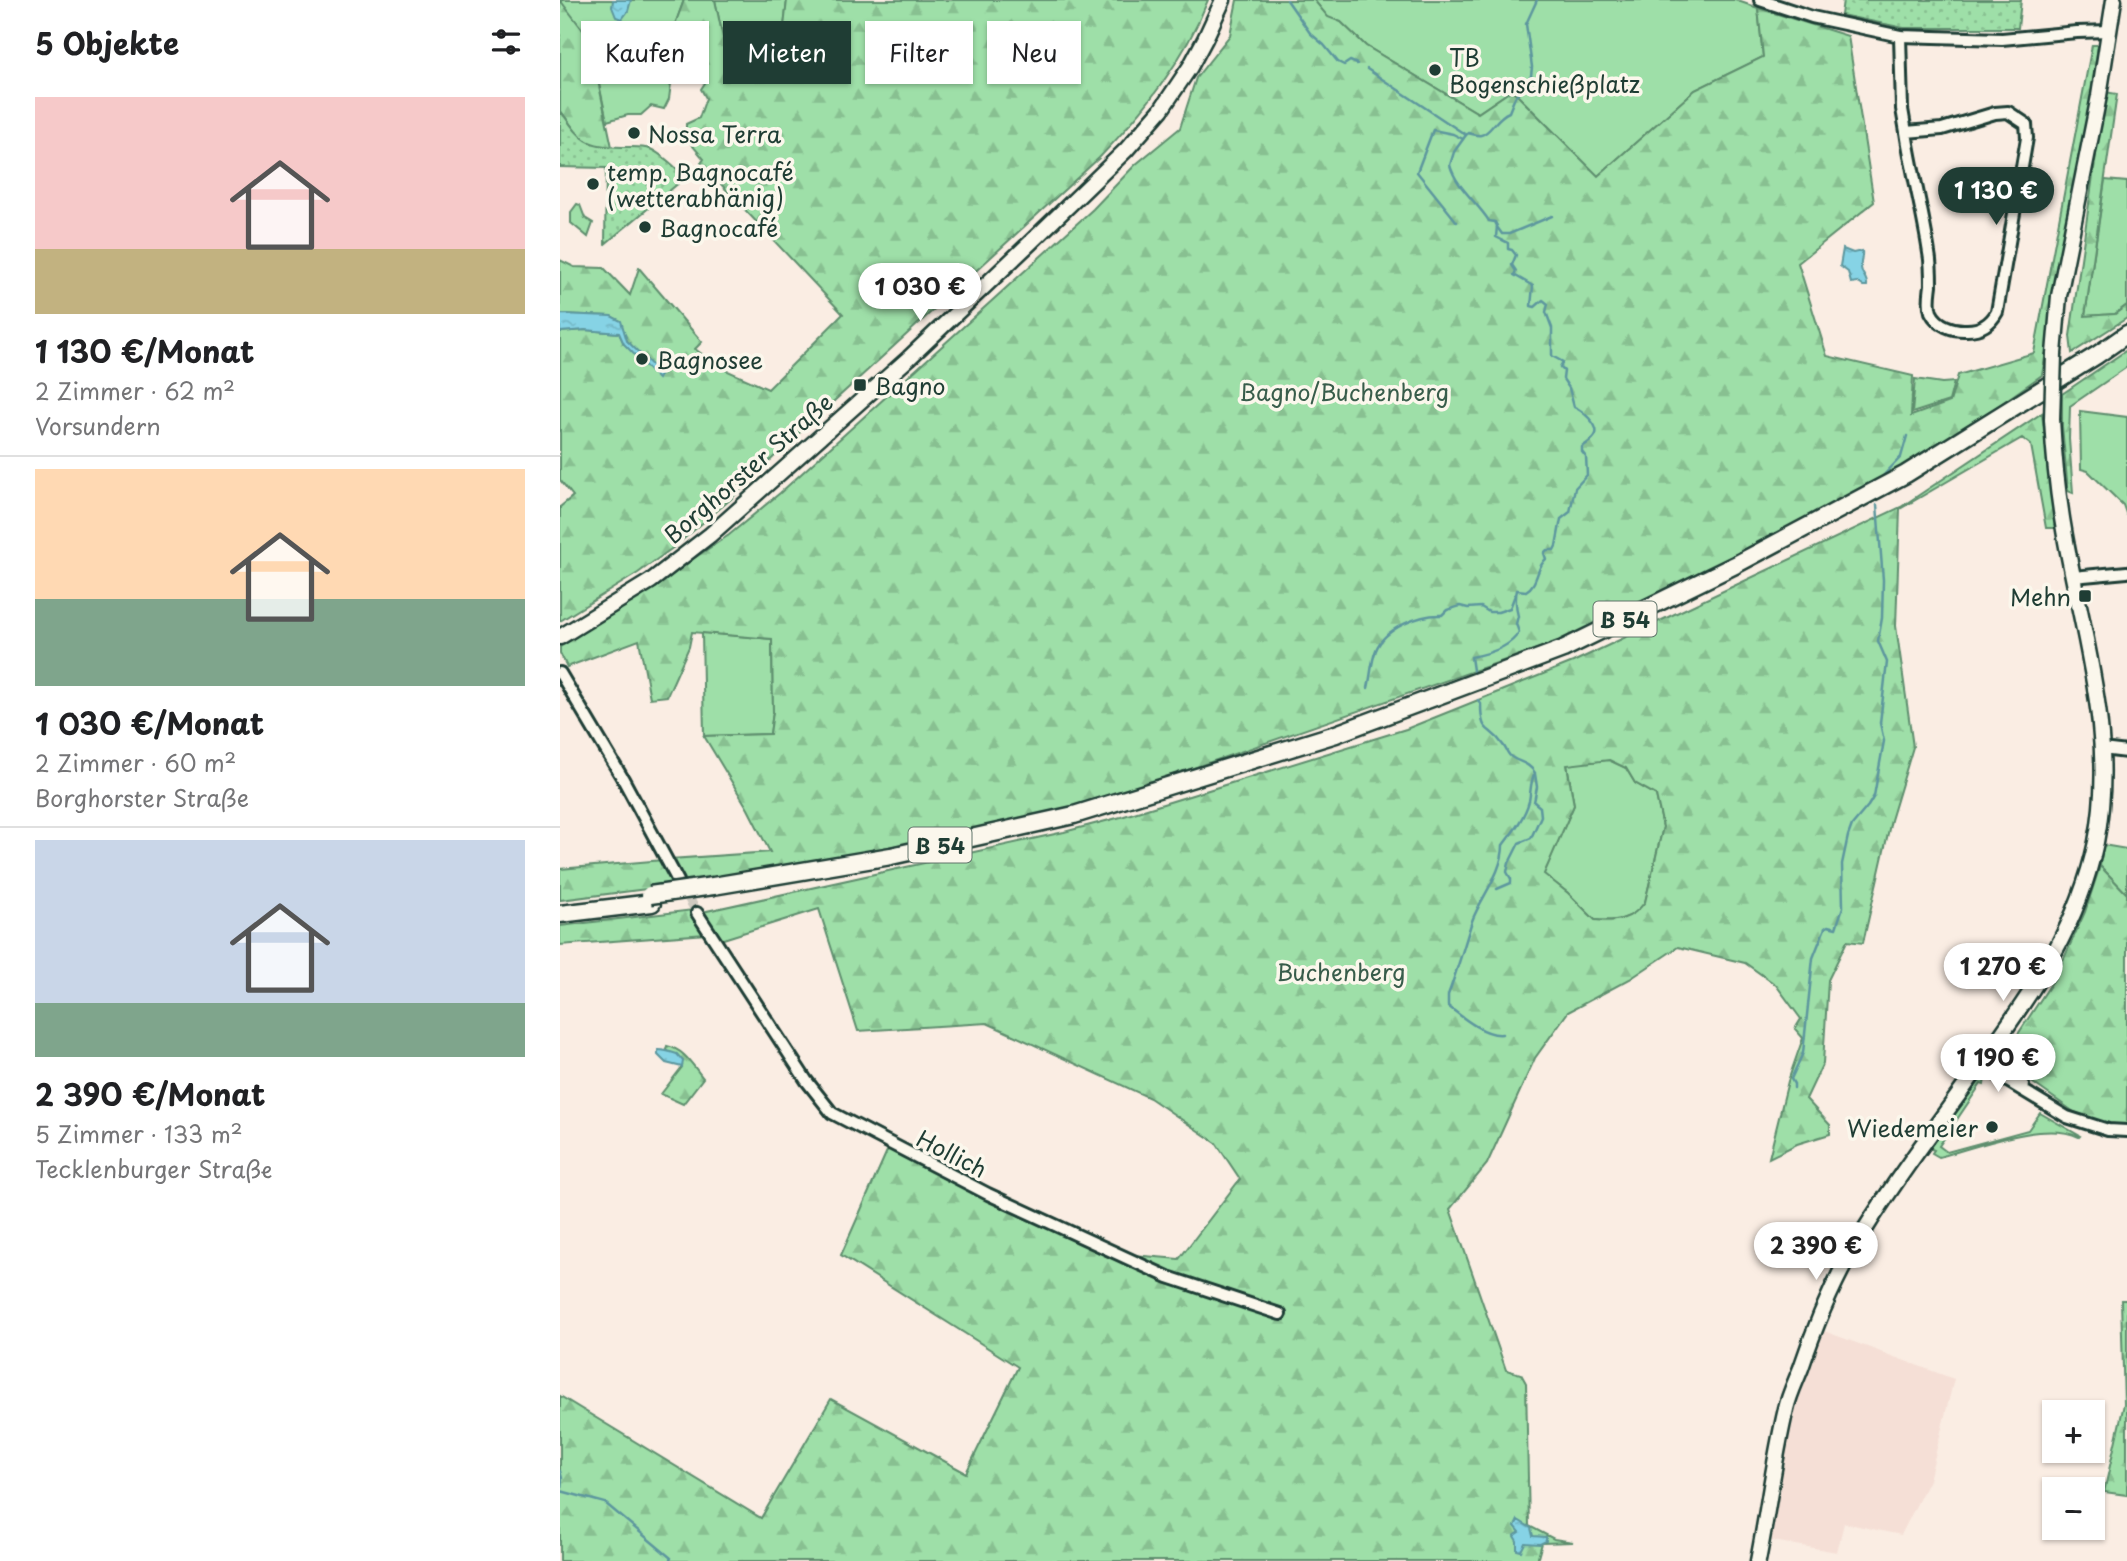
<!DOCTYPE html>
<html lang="de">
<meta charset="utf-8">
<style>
:root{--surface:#fff;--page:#f6f6f6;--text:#202124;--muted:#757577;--line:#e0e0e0;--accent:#1f3d34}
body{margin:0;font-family:"Playpen Sans",sans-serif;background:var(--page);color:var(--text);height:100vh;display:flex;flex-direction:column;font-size:26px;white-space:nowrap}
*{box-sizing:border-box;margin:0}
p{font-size:23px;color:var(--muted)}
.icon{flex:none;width:38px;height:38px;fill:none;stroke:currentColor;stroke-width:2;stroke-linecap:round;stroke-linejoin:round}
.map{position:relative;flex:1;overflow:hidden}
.panel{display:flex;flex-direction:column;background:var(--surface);width:560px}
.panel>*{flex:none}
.guide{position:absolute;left:21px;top:21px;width:665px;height:63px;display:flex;gap:14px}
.controls{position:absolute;left:1482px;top:1400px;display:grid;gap:14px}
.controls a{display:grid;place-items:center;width:63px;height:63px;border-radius:0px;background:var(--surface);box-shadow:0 2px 5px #0004;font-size:35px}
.price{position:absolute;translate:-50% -60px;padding:0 16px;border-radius:24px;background:#fff;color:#222;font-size:23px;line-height:46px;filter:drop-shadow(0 2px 4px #0008)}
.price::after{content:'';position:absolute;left:50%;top:42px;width:21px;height:16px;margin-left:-10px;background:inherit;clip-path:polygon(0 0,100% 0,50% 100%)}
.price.selected{background:var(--accent);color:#fff}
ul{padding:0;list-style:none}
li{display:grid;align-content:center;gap:14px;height:371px;padding:0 35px}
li+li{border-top:2px solid var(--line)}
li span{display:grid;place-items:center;height:217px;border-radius:0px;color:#555}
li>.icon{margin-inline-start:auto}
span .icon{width:126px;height:126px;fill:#fffc;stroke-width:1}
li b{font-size:30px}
h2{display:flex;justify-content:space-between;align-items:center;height:84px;padding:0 35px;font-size:30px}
.pill{padding:0 24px;border-radius:0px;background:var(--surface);box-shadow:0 2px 5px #0004;font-size:24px;line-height:63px}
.pill.selected{background:var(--accent);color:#fff}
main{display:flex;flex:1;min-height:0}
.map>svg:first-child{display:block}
.built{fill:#f5dfd6}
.grass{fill:#9edfa8;stroke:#5e8e6e;stroke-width:2}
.forest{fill:url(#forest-firs);stroke:#5e8e6e;stroke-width:2;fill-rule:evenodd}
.park{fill:url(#park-dots);stroke:#5e8e6e;stroke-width:2}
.water{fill:url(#water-ripples);stroke:#5d979e;stroke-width:2}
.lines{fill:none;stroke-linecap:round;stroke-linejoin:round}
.stream{stroke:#5d979e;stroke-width:2.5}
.minor-tunnel{stroke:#cecac0;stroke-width:10;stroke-dasharray:10 5;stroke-linecap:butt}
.minor-casing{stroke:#1f3d34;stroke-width:16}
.major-casing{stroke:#1f3d34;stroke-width:19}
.highway-casing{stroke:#1f3d34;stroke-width:21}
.minor{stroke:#fbf7ec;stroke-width:10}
.major{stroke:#fbf7ec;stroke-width:14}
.highway{stroke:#fbf7ec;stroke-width:16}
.major-bridge-casing{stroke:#1f3d34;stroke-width:19;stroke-linecap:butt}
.highway-bridge-casing{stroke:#1f3d34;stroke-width:21;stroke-linecap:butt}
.major-bridge{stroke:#fbf7ec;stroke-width:14}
.highway-bridge{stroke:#fbf7ec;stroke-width:16}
.poi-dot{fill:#1f3d34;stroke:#fbf7ec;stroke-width:2.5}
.labels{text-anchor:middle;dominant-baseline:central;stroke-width:7;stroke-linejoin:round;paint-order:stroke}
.shield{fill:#fbf7ec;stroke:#61756b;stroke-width:2}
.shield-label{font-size:21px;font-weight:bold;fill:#1f3d34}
.poi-label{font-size:23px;fill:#1f3d34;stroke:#fbf7ec;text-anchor:start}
.park-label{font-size:23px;fill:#385d4b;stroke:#fbf7ec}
.street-label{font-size:23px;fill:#1f3d34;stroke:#fbf7ec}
</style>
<main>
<section class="panel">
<h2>5 Objekte<svg class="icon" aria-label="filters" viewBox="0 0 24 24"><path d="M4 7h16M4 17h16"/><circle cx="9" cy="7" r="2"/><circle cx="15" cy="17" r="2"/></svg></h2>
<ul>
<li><span style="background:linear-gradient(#f6c9c9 70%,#c2b280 0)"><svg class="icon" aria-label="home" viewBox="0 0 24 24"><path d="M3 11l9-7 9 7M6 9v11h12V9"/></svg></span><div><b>1 130 €/Monat</b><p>2 Zimmer · 62 m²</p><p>Vorsundern</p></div></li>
<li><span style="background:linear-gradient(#ffd9b3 60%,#7fa58c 0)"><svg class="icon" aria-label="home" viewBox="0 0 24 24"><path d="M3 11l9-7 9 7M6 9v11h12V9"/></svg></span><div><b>1 030 €/Monat</b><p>2 Zimmer · 60 m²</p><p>Borghorster Straße</p></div></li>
<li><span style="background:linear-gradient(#c9d6e8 75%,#7fa58c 0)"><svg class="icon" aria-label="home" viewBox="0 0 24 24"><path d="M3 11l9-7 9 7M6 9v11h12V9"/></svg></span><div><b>2 390 €/Monat</b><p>5 Zimmer · 133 m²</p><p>Tecklenburger Straße</p></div></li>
</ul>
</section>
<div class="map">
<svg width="1567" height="1561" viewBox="0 0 1567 1561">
<defs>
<pattern id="forest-firs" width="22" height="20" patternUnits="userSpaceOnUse" patternTransform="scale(1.75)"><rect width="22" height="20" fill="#9edfa8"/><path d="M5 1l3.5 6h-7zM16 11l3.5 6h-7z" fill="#88c091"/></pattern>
<pattern id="park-dots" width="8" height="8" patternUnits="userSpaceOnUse" patternTransform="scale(1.75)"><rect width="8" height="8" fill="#9edfa8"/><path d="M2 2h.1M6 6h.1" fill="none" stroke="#88c091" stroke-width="1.8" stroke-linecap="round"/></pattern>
<pattern id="water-ripples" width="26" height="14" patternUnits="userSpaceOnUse" patternTransform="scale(1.75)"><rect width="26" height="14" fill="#86d3e5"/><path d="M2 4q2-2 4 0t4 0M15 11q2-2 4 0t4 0" fill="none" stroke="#73b6c5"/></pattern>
</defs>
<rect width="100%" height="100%" fill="#faede3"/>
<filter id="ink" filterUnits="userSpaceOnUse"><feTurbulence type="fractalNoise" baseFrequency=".0143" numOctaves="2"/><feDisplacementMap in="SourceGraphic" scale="14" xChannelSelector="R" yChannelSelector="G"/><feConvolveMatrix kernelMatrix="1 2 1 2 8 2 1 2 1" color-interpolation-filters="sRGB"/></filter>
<g filter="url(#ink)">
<polygon class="built" points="1264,1331 1394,1379 1369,1480 1341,1535 1284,1523 1277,1552 1207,1540 1233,1409"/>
<g class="grass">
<polygon points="2,0 124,0 113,30 114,60 109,99 104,109 91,106 81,115 68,115 47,121 29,38 2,5"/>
<polygon points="155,0 227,0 224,27 207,41 187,38 164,43"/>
<polygon points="754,0 1175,0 1198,8 1203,57 1135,90 1038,176 952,90 918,113 806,46 781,22 768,18"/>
<polygon points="1545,180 1567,182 1567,305 1555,314 1525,316"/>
<polygon points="17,204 20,205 25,218 33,223 28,237 11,223 11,212"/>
<polygon points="1355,379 1382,383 1394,382 1389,401 1352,413"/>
<polygon points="1520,411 1567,417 1567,516 1563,505 1528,471 1521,469"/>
<polygon points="142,633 212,639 213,712 210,734 144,736"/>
<path d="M1049 760 1066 768 1075 783 1096 795 1103 827 1085 902C1072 920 1056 922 1035 920L1008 893 983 874 1014 805 1007 764Z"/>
<polygon points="1543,845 1567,849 1567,894 1540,866"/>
<path d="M1425 1077 1424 1085 1421 1084 1379 1146 1387 1152 1468 1130 1480 1113 1520 1136 1519 1137C1484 1120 1417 1147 1379 1157L1372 1153 1374 1150 1369 1148 1419 1082Z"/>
</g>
<g class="forest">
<polygon points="0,0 29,38 52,147 44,148 30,144 19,136 0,110"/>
<path d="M124 0H155L164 43 184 35 207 41 224 27 227 0H648C624 61 584 111 539 158L225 446 171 499 114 547 78 573 0 621V507L13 496 0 480V332L25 330 59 333 64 344 100 374 67 341 60 321 51 316 0 314V260L14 267 44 268 70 295 79 268 142 342 135 349 161 368 208 389 283 314 141 163 144 159 126 138V124L139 118 146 98 141 89 145 83 137 75 130 81 122 73H113L110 86 114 60 113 30Z"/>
<polygon points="677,0 754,0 768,17 781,22 806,46 918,113 952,90 1038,176 1135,90 1203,57 1198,8 1288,36 1314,202 1238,263 1267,356 1353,376 1351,416 1390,402 1398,375 1474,353 1532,45 1538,45 1531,98 1482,375 1374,451 1272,510 1000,641 512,810 264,860 124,883 111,859 210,852 188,809 144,736 210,734 213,712 212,639 132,632 129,647 107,696 90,698 79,640 7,667 0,653 0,647 169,535 220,493 533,209 575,165 620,128 636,78 670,35"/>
<polygon points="1545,92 1557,94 1525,316 1555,314 1567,305 1567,318 1512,353 1510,336"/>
<polygon points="1567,350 1567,367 1510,406 1509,439 1513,493 1508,491 1502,426 1502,394"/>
<path d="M1482 413 1495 528H1486L1471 445 1462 438 1340 509 1336 626 1353 747 1331 820 1303 943 1287 941 1268 980 1263 1063 1246 1099 1270 1125V1134L1237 1144 1209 1158 1228 1081 1243 1038 1235 1029 1241 1019 1216 985 1185 963 1118 947 1070 979 1008 1012 975 1058 927 1164 890 1209 946 1370 961 1374 966 1383 969 1526 994 1539 1013 1542 982 1543 977 1561H0V1396L201 1518 271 1399 406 1473 458 1367 281 1255 331 1142 428 1194 573 1255 619 1259 680 1179 656 1143 590 1098 427 1023 298 1031 259 909 160 940 138 913 504 832 561 817 846 729 1013 662 1341 507ZM1049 760 1066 768 1075 783 1096 795 1103 827 1085 902C1072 920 1056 922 1035 920L1008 893 984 874 1014 805 1007 765Z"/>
<polygon points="103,860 118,885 0,900 0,869"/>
<polygon points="1540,866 1567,894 1567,1125 1544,1123 1514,1112 1449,1066 1445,1054 1496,976 1525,912"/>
<polygon points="133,910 146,934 0,945 0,926"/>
<path d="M107 1046C124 1049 133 1066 143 1078L123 1104 101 1094 122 1067 106 1050Z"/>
<polygon points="1561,1300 1567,1300 1567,1495 1544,1492 1564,1404"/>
</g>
<g class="park">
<polygon points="1283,0 1461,0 1458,28 1344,28 1281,15"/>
<path d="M0 110C21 139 24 147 62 147 71 147 82 146 90 149 103 154 115 168 126 177L45 244 46 168 0 167Z"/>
</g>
<g class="water">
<polygon points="53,0 71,0 68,11 62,19 56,17 52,7"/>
<path d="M1283 249 1293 253 1302 251C1303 257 1300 261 1301 267 1301 275 1308 278 1307 286H1303L1297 282 1291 283 1288 272 1280 266Z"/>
<polygon points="0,314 51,316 61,321 67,341 101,374 98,379 64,344 59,333 25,330 0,332"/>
<path d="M98 1050C105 1050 111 1052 117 1054L123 1061 122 1067 106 1063 98 1055Z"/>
<polygon points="958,1520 971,1528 973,1536 986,1537 986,1541 980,1544 965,1543 961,1551 957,1550 957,1541 954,1536 960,1532 955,1526"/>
</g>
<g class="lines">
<g class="stream">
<polyline points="727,0 750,33 764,45 778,62 784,65 790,61 797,64"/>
<polyline points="807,69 906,135"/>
<polyline points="897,222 857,172 873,130 893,134 903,139"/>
<polyline points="937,227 942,234 949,234 992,216"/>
<polyline points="1318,481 1341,457 1347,436"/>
<path d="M914 677 911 657C928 654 950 648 959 632L956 624 958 616C956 609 955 597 957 590L966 591C979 583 976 567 986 559L984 553 987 550H994L996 546 1001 519 1010 512 1015 488 1027 475 1026 457 1022 452V447C1026 444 1034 440 1036 434 1039 425 1022 410 1014 407L1009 388 1003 379 1004 371 1000 367 1003 362 992 356V328L986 312 988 304 983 300 975 307 971 306 973 286 954 275 956 271 952 265 956 255 952 250 948 249V243L936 237 937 226 935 222 929 221C917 202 896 187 890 165L894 152 906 135 908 133C912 134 916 136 921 135 930 134 936 117 949 112L955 97 971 76 972 67 966 24 977 0"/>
<path d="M808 688C811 676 811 662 816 650 825 628 860 614 882 615L887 610 900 606 908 608 921 607 929 612H938L950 608 955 595"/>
<path d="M918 700 921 704C921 736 929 724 943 745 947 749 947 755 953 758 961 763 969 763 975 773 970 782 971 791 969 801 965 817 953 832 943 845 943 872 921 897 912 921 904 946 897 971 888 995V1006C901 1016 924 1036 942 1034"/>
<polyline points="937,889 951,883 951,879 947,872 949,863 959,843 971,838 981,816 980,807 974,802 977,787 975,774"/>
<polyline points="1234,1088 1234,1084 1231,1079 1243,1053 1253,958 1265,928 1268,926 1276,928 1283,907 1282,864 1288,836 1292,825 1308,806 1314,796 1324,741 1320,723 1327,662 1318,641 1322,618 1323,580 1317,505"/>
<polyline points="0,1471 2,1478 1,1491 45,1503 111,1558 109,1561"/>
</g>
<polyline class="minor-tunnel" points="122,886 137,913"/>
<g class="minor-casing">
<g id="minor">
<polyline points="1200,0 1252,17 1340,36 1442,39 1517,32 1550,31"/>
<path d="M1340 36 1342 109 1346 132 1382 129 1435 113 1448 112 1466 124 1467 138 1437 312C1431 323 1421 330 1407 330 1393 331 1377 325 1371 312 1368 303 1370 294 1371 285 1371 275 1371 263 1369 253 1363 212 1352 172 1346 132"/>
<polyline points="1513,577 1567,572"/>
<polyline points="0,673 63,779 118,881"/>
<polyline points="1542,749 1567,752"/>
<polyline points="137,913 246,1080 272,1113 428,1194 608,1277 720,1314"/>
<polyline points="1429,1053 1463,1085"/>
<polyline points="1421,1065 1507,1117 1548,1130 1567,1131"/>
</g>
</g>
<g class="major-casing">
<g id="major">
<polyline points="1494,354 1499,296 1539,96 1554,0"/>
<polyline points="0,637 91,581 150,535 349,358 470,243 566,150 601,110 630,67 645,39 663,0"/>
<path d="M1198 1561C1208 1510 1214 1459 1226 1409 1229 1395 1236 1381 1241 1368 1255 1326 1271 1287 1293 1249 1333 1181 1382 1119 1427 1055 1476 986 1518 927 1536 842 1557 739 1523 637 1505 536 1498 497 1494 458 1492 419"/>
</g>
</g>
<g class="highway-casing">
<g id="highway">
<polyline points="153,886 331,856 514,815 776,734 1003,649 1175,565 1346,474 1537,355 1567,334"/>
<polyline points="0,914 92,903"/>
</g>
</g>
<use href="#minor" class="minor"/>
<use href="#major" class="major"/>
<use href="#highway" class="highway"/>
<g class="major-bridge-casing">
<polyline id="major-bridge" points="1492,419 1494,354"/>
</g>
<g class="highway-bridge-casing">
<polyline id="highway-bridge" points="90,895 153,886"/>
</g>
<use href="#major-bridge" class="major-bridge"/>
<use href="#highway-bridge" class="highway-bridge"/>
</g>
</g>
<g class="poi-dot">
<circle cx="875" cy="70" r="7"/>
<circle cx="74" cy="133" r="7"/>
<circle cx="33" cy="184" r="7"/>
<circle cx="85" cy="227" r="7"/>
<circle cx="82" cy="359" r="7"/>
<rect x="293" y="378" width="14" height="14" rx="3.5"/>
<rect x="1518" y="589" width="14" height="14" rx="3.5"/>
<circle cx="1432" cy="1127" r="7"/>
</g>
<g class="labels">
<g class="shield">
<rect x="1033.5" y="601.5" width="63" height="35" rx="5"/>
<rect x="348.5" y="827.5" width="63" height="35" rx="5"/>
</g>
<g class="shield-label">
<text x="1065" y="619">B 54</text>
<text x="380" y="845">B 54</text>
</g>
<g class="poi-label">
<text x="889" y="57">TB<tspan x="889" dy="26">Bogenschießplatz</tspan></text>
<text x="88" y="133">Nossa Terra</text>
<text x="47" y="171">temp. Bagnocafé<tspan x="47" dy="26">(wetterabhänig)</tspan></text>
<text x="99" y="227">Bagnocafé</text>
<text x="96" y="359">Bagnosee</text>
<text x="314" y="385">Bagno</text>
<text x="1511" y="596" text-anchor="end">Mehn</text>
<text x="1418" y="1127" text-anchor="end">Wiedemeier</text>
</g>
<g class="park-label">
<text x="784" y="391">Bagno/Buchenberg</text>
<text x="781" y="971">Buchenberg</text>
</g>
<g class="street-label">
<text transform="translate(188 468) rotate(-41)">Borghorster Straße</text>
<text transform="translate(392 1153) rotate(27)">Hollich</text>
</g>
</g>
</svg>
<div class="controls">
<a>+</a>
<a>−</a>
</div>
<b class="price selected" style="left:1436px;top:227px">1 130 €</b>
<b class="price" style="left:360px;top:323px">1 030 €</b>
<b class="price" style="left:1443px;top:1003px">1 270 €</b>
<b class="price" style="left:1438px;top:1094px">1 190 €</b>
<b class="price" style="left:1256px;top:1282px">2 390 €</b>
<div class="guide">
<a class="pill">Kaufen</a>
<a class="pill selected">Mieten</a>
<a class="pill">Filter</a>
<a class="pill">Neu</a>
</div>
</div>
</main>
